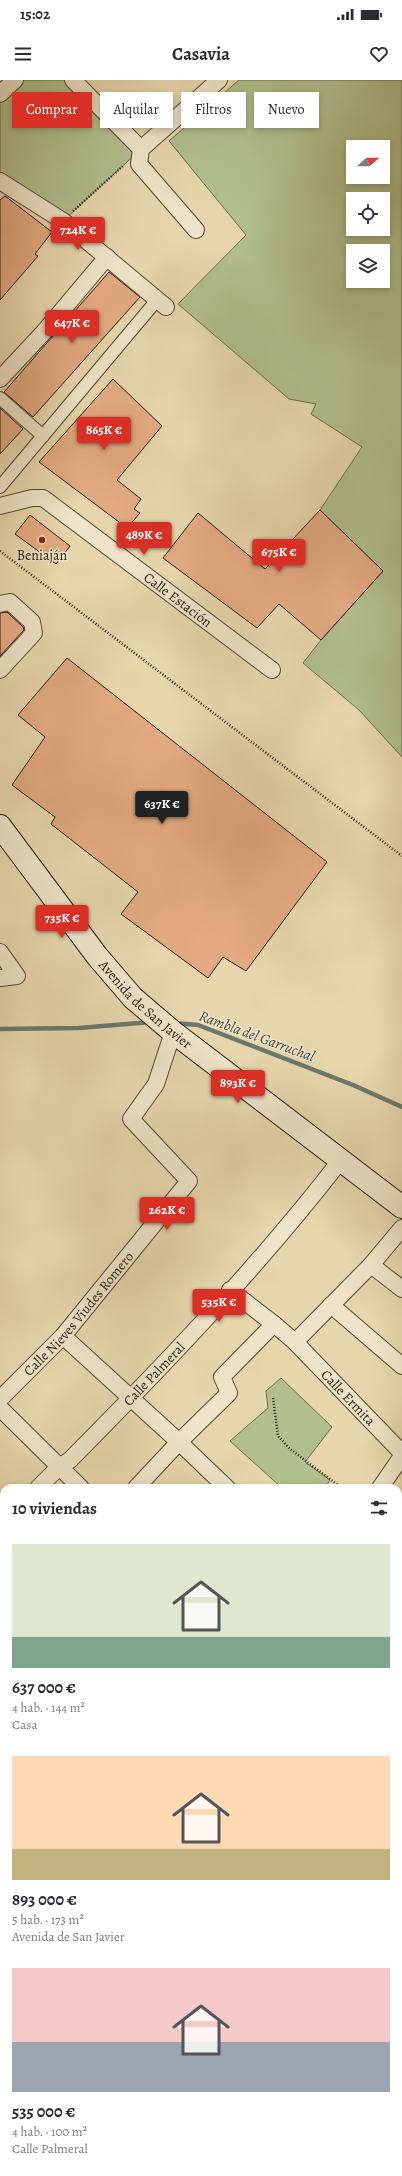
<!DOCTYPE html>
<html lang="es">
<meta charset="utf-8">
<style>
:root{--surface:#fff;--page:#f7f7f7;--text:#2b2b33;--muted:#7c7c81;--accent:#d93025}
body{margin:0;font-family:Alegreya,serif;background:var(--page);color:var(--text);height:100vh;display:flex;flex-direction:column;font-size:15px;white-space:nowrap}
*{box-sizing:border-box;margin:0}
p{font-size:13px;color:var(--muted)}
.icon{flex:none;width:22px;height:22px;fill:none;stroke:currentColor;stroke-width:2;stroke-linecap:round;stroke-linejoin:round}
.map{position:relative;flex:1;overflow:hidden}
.drawer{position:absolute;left:0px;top:1404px;width:402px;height:692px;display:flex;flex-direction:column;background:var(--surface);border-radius:12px 12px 0 0;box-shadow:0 2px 6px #0003}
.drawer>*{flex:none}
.guide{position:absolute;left:12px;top:12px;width:378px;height:36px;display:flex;gap:8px}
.needle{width:26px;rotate:70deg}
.fabs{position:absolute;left:346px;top:60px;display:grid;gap:8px}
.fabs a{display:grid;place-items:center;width:44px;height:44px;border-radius:0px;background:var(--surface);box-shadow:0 2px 6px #0003;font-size:20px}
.price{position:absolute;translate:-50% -34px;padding:0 9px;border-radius:4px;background:var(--accent);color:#fff;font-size:13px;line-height:26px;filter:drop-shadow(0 1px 2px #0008)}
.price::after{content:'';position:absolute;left:50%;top:24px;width:12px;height:9px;margin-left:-6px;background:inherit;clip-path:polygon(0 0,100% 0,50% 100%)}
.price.selected{background:#222;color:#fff}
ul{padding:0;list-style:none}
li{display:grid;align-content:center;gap:8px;height:212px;padding:0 12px}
li span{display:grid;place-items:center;height:124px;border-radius:0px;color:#555}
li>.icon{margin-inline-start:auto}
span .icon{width:72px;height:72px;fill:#fffc;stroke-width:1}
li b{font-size:17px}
h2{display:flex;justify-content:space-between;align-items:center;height:48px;padding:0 12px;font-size:17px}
.tag{padding:0 14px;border-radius:0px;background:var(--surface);box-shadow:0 2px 6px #0003;font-size:14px;line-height:36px}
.tag.selected{background:var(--accent);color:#fff}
.status{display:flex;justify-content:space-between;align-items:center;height:28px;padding:0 20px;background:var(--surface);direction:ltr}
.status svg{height:11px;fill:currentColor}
header{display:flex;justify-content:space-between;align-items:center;height:52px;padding:0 12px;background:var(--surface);font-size:18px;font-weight:600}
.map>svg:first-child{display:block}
.green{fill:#b0bf8d;stroke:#696c4e;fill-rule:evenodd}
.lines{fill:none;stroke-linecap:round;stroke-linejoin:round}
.stream{stroke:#68796b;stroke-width:4.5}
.building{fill:#e3aa81;stroke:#221a10}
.pedestrian-casing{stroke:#534937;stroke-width:14}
.minor-casing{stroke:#534937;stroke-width:18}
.secondary-casing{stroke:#221a10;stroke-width:24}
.path{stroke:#221a10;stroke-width:2.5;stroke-dasharray:1 2;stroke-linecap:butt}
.pedestrian{stroke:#efe4c9;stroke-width:12}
.minor{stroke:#efe4c9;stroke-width:16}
.secondary{stroke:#efe4c9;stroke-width:22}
.poi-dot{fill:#8f2418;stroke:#efe4c9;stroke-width:1.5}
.labels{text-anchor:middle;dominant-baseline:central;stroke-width:3;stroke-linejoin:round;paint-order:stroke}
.poi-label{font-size:14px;fill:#221a10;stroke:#efe4c9}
.street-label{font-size:14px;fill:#221a10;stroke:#efe4c9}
.water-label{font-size:15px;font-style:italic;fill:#454a3d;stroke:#efe4c9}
</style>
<div class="status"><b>15:02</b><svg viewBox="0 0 49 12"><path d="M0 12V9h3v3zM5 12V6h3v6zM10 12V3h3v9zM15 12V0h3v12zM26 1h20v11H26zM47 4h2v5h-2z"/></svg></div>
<header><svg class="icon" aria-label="menu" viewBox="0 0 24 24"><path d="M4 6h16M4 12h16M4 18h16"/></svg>Casavia<svg class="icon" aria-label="heart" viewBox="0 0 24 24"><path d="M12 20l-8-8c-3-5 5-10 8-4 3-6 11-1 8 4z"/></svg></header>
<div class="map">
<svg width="402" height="2096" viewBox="0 0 402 2096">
<rect width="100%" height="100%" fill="#e7d6ac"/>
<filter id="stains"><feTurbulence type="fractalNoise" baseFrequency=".005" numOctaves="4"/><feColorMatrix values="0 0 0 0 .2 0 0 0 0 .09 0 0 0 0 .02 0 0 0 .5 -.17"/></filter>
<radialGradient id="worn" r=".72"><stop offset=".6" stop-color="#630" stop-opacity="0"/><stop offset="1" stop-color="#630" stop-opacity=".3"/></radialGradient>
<g class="green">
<polygon points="15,0 73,0 141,69 63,141 0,101 0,14"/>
<path d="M239 0H402V677L359 630 303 583 321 560 383 491 320 430 362 367 311 334 316 324 289 319 178 224 246 155 169 61ZM353 67H383V97H353ZM353 119H383V149H353ZM353 171H383V201H353Z"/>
<polygon points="281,1298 332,1347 305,1382 330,1400 325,1408 282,1408 230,1361 268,1328 266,1311"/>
<polygon points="0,1601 4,1605 4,1664 0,1660"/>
</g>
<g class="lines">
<g class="stream">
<polyline points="174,943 198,945 353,1005 402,1027"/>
<polyline points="0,949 79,948 151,942"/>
</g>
</g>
<g class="building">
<polygon points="5,116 52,152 35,174 38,176 0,220 0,120"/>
<polygon points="109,192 140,217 33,337 4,312"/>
<polygon points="113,299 162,346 117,400 141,419 134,429 140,433 127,448 39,382"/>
<polygon points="0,328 23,349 0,374"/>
<polygon points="320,430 383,491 321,560 279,524 257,548 163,478 198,433 265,489"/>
<polygon points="30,435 70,466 56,484 15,454"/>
<polygon points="7,532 23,547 24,550 0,576 0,533"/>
<polygon points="67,578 327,782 246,891 223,877 208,898 121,834 138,812 51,744 55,737 12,705 45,657 18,635"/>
</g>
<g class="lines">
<g class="pedestrian-casing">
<g id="pedestrian">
<polyline points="0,318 43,356"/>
<polyline points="0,407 157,220"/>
</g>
</g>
<g class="minor-casing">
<g id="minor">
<polyline points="73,0 141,69 139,84 196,150"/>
<polyline points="0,14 15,0"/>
<polyline points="141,69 219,0"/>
<polyline points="0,101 63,141 166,227"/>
<polyline points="0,299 43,253 107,177"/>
<path id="s1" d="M0 426 32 418H43L272 590"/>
<polyline points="0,524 10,522 32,542 34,553 0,590"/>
<polyline points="0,872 17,896 0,898"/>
<polyline points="371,1185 402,1209"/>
<polyline points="230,1210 274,1244"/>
<polyline points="331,1225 402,1286"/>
<polyline points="63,1256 179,1362 229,1313 222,1297 274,1244 295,1262 371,1185 402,1148"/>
<path id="s2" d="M295 1262 402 1373"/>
<path id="s3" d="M0 1319 63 1256 189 1101 131 1039 156 1004 173 952"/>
<polyline points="0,1328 81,1408"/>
<path id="s4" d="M38 1408 59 1387 70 1380C164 1285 259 1186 340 1081"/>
<polyline points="136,1408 179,1362 227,1408"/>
<polyline points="380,1408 402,1376"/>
<polyline points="0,1449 4,1445"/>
<polyline points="0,1478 4,1481"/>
<polyline points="398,1572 402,1566"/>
<polyline points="0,1589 4,1593"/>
<polyline points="0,1666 4,1670"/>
<polyline points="398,1747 402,1743"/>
<polyline points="0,1782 4,1786"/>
<polyline points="398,1853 402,1857"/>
<polyline points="398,1888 402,1884"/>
<polyline points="398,1999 402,1995"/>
<polyline points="319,2092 323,2096"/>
<polyline points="167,2096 171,2092"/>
</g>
</g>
<g class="secondary-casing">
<g id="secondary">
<path id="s5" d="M0 746 97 876 133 918 173 952 402 1127"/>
</g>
</g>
<g class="path">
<polyline points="73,131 124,85"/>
<polyline points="0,471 402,776"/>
<polyline points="273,1318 278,1356 290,1369 342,1408"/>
<polyline points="398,1454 402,1457"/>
<polyline points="398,2051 402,2055"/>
</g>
<use href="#pedestrian" class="pedestrian"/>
<use href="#minor" class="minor"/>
<use href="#secondary" class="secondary"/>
</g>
<circle class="poi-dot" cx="42" cy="460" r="4"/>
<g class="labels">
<g class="poi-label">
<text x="42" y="475">Beniaján</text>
</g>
<g class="street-label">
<text stroke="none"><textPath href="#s1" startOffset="213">Calle Estación</textPath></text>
<text stroke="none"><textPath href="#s5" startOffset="231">Avenida de San Javier</textPath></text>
<text stroke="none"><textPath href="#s3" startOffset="116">Calle Nieves Viudes Romero</textPath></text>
<text stroke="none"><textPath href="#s4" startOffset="163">Calle Palmeral</textPath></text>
<text stroke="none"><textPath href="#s2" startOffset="77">Calle Ermita</textPath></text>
</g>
<g class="water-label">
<text transform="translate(257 956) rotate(20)">Rambla del Garruchal</text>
</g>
</g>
<rect width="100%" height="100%" filter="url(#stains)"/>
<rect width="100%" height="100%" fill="url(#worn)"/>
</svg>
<div class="fabs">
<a><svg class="needle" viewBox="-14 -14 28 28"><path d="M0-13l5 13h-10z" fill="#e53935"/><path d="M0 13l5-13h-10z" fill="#7c7c81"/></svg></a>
<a><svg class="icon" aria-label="locate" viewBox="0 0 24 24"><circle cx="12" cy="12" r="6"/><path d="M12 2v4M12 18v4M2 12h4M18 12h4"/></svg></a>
<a><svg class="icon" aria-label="layers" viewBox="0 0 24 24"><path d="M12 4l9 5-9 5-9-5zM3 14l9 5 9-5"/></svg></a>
</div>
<b class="price" style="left:78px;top:171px">724K €</b>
<b class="price" style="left:72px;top:264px">647K €</b>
<b class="price" style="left:104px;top:371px">865K €</b>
<b class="price" style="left:144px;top:476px">489K €</b>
<b class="price" style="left:279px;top:493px">675K €</b>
<b class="price selected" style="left:162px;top:745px">637K €</b>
<b class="price" style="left:62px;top:859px">735K €</b>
<b class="price" style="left:238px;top:1024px">893K €</b>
<b class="price" style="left:167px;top:1151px">262K €</b>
<b class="price" style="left:219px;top:1243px">535K €</b>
<div class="guide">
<a class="tag selected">Comprar</a>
<a class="tag">Alquilar</a>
<a class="tag">Filtros</a>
<a class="tag">Nuevo</a>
</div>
<section class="drawer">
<h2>10 viviendas<svg class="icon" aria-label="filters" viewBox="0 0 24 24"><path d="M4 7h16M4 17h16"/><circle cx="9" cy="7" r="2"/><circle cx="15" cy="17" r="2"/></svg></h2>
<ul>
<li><span style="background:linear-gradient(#dfe7d0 75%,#7fa58c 0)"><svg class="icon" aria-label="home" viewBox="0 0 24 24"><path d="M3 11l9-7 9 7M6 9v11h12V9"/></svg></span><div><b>637 000 €</b><p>4 hab. · 144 m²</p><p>Casa</p></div></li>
<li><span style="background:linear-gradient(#ffd9b3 75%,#c2b280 0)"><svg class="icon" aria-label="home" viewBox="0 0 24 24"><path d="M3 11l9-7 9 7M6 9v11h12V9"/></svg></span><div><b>893 000 €</b><p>5 hab. · 173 m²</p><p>Avenida de San Javier</p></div></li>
<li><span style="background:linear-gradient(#f6c9c9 60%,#9aa5b1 0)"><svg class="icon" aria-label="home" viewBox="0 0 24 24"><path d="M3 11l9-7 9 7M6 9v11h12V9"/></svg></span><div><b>535 000 €</b><p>4 hab. · 100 m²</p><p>Calle Palmeral</p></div></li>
</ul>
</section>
</div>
